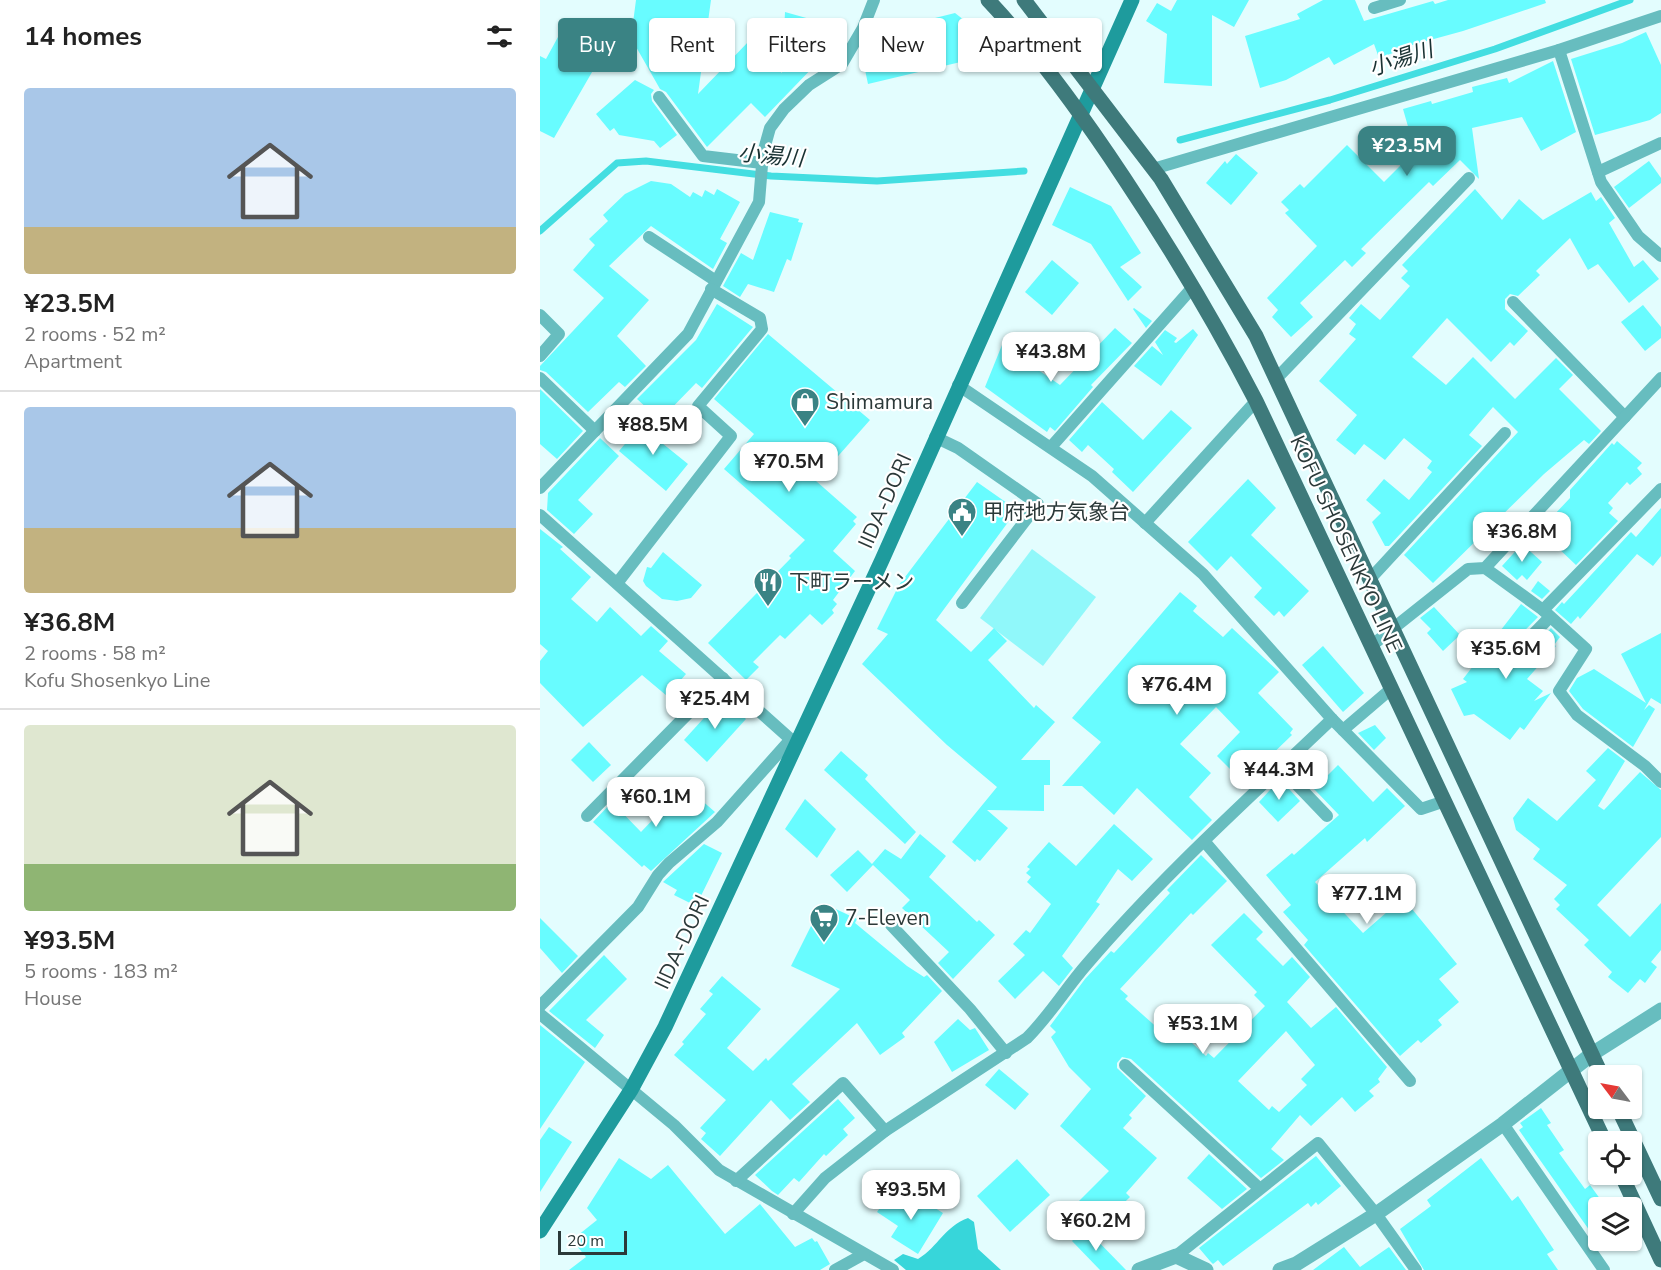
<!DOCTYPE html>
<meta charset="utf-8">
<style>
:root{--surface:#fff;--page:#f6f6f6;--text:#222;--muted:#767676;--line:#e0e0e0;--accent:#3a8384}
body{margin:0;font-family:"Nunito Sans","Noto Sans JP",sans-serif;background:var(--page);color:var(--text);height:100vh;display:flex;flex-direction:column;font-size:22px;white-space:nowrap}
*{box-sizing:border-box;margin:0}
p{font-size:20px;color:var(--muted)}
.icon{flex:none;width:33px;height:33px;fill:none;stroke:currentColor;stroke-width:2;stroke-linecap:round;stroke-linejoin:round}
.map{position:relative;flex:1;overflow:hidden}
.details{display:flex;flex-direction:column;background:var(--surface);width:540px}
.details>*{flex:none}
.hud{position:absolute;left:18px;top:18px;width:570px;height:54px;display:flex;gap:12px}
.needle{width:39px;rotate:302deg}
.buttons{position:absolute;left:1048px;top:1065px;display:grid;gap:12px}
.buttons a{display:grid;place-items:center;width:54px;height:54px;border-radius:6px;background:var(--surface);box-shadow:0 2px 4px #0004;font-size:30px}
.scale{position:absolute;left:18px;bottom:15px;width:69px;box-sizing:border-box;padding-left:6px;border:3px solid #2b3939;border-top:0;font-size:16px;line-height:21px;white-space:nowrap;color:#2b3939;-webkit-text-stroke:4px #fff;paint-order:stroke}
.price{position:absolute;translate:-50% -51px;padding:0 14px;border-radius:12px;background:#fff;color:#222;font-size:20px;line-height:39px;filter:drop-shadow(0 2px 3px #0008)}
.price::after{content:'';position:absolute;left:50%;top:36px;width:18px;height:14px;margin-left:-9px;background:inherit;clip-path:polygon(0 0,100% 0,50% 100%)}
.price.active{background:var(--accent);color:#fff}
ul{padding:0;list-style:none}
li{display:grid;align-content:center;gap:12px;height:318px;padding:0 24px}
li+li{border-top:2px solid var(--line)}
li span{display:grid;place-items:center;height:186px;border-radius:6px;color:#555}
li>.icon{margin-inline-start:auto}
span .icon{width:108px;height:108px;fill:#fffc;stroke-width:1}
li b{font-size:26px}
h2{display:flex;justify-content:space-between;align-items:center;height:72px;padding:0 24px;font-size:26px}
.chip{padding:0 21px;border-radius:6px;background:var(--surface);box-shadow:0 2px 4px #0004;font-size:21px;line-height:54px}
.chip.active{background:var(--accent);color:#fff}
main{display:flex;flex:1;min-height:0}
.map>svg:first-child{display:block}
.green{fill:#90f8fa}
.forest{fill:#37d6da}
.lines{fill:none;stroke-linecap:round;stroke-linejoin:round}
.stream{stroke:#43dee1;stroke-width:7}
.building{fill:#68fcff;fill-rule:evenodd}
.service{stroke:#67bdbf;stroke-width:12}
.minor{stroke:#67bdbf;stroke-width:15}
.secondary{stroke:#1e9b9d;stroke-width:15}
.primary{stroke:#3e7a7b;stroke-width:15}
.labels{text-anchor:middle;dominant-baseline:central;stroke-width:4.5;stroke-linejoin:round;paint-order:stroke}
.poi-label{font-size:21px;fill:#2b3939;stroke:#fff;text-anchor:start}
.street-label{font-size:21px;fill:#2b3939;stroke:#fff}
.water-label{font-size:22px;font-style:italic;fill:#193233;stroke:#fff}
</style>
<main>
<section class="details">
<h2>14 homes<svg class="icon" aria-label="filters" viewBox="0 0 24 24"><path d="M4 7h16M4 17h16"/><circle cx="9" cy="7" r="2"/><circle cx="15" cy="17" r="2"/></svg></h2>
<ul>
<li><span style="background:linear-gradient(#a9c7e8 75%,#c2b280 0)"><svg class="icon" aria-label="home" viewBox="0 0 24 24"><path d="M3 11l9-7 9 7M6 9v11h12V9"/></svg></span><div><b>¥23.5M</b><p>2 rooms · 52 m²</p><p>Apartment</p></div></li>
<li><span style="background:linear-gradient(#a9c7e8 65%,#c2b280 0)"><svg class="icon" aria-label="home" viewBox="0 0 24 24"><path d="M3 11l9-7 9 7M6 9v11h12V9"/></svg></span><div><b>¥36.8M</b><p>2 rooms · 58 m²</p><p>Kofu Shosenkyo Line</p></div></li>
<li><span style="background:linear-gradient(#dfe7d0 75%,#8fb573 0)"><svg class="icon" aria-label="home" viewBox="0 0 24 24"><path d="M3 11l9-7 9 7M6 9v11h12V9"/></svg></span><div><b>¥93.5M</b><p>5 rooms · 183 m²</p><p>House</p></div></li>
</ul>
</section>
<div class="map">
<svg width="1121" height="1270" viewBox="0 0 1121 1270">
<rect width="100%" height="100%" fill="#e3fdfe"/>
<polygon class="green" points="492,549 556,597 503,666 440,618"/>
<path class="forest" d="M428 1218 434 1222 438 1249 461 1270H366L354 1260 363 1254 378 1259C399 1246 404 1227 428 1218Z"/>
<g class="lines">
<g class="stream">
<polyline points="640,140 790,100 955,49 1090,0"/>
<polyline points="0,231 77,163 106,161 231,176 337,181 484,171"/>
</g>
</g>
<g class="building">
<polygon points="96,0 171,0 158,94 209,41 242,73 245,12 277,21 269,51 279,61 225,117 211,103 167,147 126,92 120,89 91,38"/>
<polygon points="637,0 709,0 694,27 672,15 672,86 624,83 627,34 606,21 617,3 631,11"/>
<polygon points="783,0 815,0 824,21 893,1 895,4 908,0 1005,0 1006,3 923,31 861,48 861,50 839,58 834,44 794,65 789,57 746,80 720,88 705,36 760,19 757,14"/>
<polygon points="415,13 447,38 429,60 328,84 321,51 398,33 395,18"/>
<polygon points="1106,32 1121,65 1121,113 1110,120 1055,135 1031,59 1082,43"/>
<polygon points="18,37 59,60 14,138 0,131 0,56 6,59"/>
<polygon points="1013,61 1036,132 1001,151 982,117 932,128 939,179 920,160 893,186 889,182 821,249 826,253 812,267 805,260 760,303 773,317 751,337 732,317 738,310 727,298 777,246 745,213 749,210 741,202 760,184 764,188 807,145 844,182 875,151 863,109 891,101 892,104 933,92 932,87 967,78 969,83"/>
<polygon points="95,80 114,90 111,94 112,101 137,135 120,148 114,141 79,135 74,128 70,131 56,114"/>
<polygon points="696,154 718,173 691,205 666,183 685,161 687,164"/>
<polygon points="1109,161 1121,178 1121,183 1089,208 1074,187"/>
<polygon points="111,181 131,184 150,197 153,192 162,197 165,190 174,195 177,189 200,202 180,239 187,243 173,269 111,226 69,266 109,300 77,336 106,366 85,387 79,382 48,412 6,372 0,370 0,366 64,298 33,270 55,245 49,239 68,221 63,215 85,194"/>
<polygon points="530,187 571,206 601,253 580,267 602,287 588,301 551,244 512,225"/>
<polygon points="935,189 962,220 979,199 1003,220 1051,192 1056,201 1061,197 1075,218 1069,223 1094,267 1103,260 1119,279 1089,303 1058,264 1048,270 1030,238 996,271 1000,275 978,296 970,294 965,299 965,309 988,331 974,346 970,342 951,362 907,318 872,357 906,385 933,357 975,399 1016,358 1033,375 1019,389 1061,431 1049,444 1044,440 1004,474 893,583 864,555 978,432 953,407 929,435 942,446 849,546 845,546 832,522 841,513 826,500 844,479 869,500 892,472 887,468 892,461 864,438 845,460 824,444 815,455 796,440 817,415 779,381 816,339 809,334 816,324 809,318 821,304 840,320 870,286 861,278 868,271 862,265"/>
<polygon points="230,212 259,219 258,222 263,223 251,261 247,259 234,292 208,284 200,297 183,286 201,253 213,260"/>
<polygon points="512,260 539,283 512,315 485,292"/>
<polygon points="177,304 213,327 162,388 156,383 120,420 97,399 156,340"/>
<polygon points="1103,305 1121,327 1121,338 1105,351 1081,322"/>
<polygon points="594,308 612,321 606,328 593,309"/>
<polygon points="575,328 592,343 551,385 553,387 515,431 510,427 507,432 445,387 462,345 520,385"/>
<polygon points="653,329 658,335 621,386 594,366 612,346 623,355 615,342 625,330 637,338 634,342 636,343"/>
<polygon points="228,334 330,420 276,481 317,517 313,521 316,524 293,551 315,571 293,600 297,604 292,610 294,613 282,625 270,614 245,639 240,635 213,662 219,667 206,680 168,643 251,558 249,556 265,540 184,469 214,434 174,399"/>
<polygon points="0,389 43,431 17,459 0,444"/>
<polygon points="562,402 603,440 631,410 652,428 593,492 572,472 574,469 548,445 542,452 529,440"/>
<polygon points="106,419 122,433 117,439 148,464 126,491 79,451"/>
<polygon points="60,438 79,456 38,500 53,514 34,534 7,510 8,493"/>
<polygon points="1077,441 1102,463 1097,468 1102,474 1090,485 1087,482 1068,503 1073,508 1069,513 1078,521 1036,565 1016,546 1031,530 1014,515 1030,498 1030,490 1072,443 1074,445"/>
<polygon points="708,479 736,508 711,535 769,591 744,617 739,611 734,616 714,597 722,588 691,556 677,571 648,542"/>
<polygon points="437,482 477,510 396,620 431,652 454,628 467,641 448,660 494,708 496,705 515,722 481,760 510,760 510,785 504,785 504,811 447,810 468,828 440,861 437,859 435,862 412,842 457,787 407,745 322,664 348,634 337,629 359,585"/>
<polygon points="1121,508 1121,556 1113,566 1097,554 1040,619 1038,616 1031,624 1015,610 1022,602 1024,604 1091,532 1096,537"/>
<polygon points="0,529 23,547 20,549 51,577 31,599 57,622 70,607 101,636 111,626 128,641 119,651 146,674 127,696 102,675 43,727 0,683 0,661 8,651 0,644"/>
<polygon points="982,544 1002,562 987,580 982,575 977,580 962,566"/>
<polygon points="123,552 162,585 151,598 137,601 122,599 106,586 103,581 107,567 111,568"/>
<polygon points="998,581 1010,591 1002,599 991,591"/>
<polygon points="640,592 657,606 653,611 683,637 692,628 739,672 718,693 753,729 750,733 752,735 724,762 729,767 708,787 677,756 700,732 676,707 640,744 671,773 649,797 672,820 652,840 597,788 574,815 542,786 522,786 561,742 532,718"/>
<polygon points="981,604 998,617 959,657 957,665 960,669 971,669 1011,628 1020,637 1014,645 1016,646 987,679 1003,691 994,701 1011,693 984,730 980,727 970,740 934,714 924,716 911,689 927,682 923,679"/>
<polygon points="894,607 920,635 903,651 887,633 891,629 880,618"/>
<polygon points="1121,633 1121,704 1111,698 1104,710 1109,705 1115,709 1093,747 1043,709 1029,691 1037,678 1054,669 1106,703 1081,654"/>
<polygon points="783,646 824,693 803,712 762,665"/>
<polygon points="182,698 206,719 167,762 144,740"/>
<polygon points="835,725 846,738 834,750 818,733"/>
<polygon points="49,742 71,765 53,782 31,760"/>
<polygon points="1068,748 1085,761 1058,806 1064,810 1100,772 1121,790 1121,837 1057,905 1090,937 1121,903 1121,950 1111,962 1117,967 1105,983 1100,979 1088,993 1068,977 1072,972 1044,945 1049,940 1016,909 1020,905 1014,899 1027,885 993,859 1000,849 976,830 973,818 988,798 1017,821 1056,780 1046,771"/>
<polygon points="301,751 328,775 325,779 376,832 365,844 284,770"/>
<polygon points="798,765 833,802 847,788 865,806 827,842 825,838 775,882 823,933 863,898 917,964 899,979 919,1002 898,1020 902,1025 881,1043 878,1040 860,1056 764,945 768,940 743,912 751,905 726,875 752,853 754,855 799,815 774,789"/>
<polygon points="740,779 760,801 738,822 719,802"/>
<polygon points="145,786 175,812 111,871 104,865 102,867 53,822 72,802 101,832"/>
<polygon points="265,799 296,829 277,858 245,829"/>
<polygon points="574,824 613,859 592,881 578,869 556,902 560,904 522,956 533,968 519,986 503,971 475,999 458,981 485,955 473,944 486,930 490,933 511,904 487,882 491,877 486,873 490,869 487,867 509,842 536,866"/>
<polygon points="380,834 406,856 389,877 437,922 439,920 455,935 413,979 398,963 409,952 362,908 370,900 333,865 307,892 290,875 318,850 332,864 345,849 361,859"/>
<polygon points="164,844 182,853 156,906 134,895 137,890 123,882"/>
<path d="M661 855 687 881 653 915 651 913 580 989 588 996 585 999 630 1039 638 1030 666 1056 668 1053 674 1058 725 1006 714 995 717 992 671 945 704 913 723 932 716 939 743 966 752 957 770 977 747 1002 771 1028 796 1007 847 1067 838 1079 840 1082 829 1091 834 1096 815 1112 802 1097 771 1126 760 1115 731 1149 744 1160 721 1178 591 1059 582 1057 577 1063V1068L606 1096 589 1115 592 1118 583 1128 617 1158 586 1193 590 1197 555 1231 532 1208 569 1171 520 1126 551 1089 529 1067 511 1037 516 1032 510 1026 545 979 571 951 574 953 630 893 627 890ZM746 1031 775 1065 761 1079 767 1085 739 1112 732 1106 729 1110 698 1081Z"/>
<polygon points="285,904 317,919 315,923 367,966 384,977 387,975 402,991 362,1033 365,1037 340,1055 317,1023 252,1084 270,1102 250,1120 231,1100 180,1156 161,1139 166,1133 160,1128 186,1100 134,1055 144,1044 142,1042 166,1014 160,1009 173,994 169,991 182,976 221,1009 187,1048 213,1071 226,1058 228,1061 300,989 251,966 277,914 280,915"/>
<polygon points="0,918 38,956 22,973 0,948"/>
<polygon points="64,955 87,979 46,1020 64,1035 55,1048 9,1011"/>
<polygon points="418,1019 430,1030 435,1028 449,1050 412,1072 394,1042"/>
<polygon points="0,1025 45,1062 0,1129"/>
<polygon points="459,1069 489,1094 475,1110 445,1085"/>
<polygon points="298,1099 315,1118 303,1129 308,1135 286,1156 284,1154 259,1182 254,1178 238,1195 232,1191 215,1175"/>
<polygon points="1001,1108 1011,1123 1007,1125 1024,1150 1019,1153 1045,1189 1050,1185 1066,1207 1059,1208 1059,1244 979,1130 983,1127 980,1123"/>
<polygon points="9,1127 32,1142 0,1192 0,1140"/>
<polygon points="669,1154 707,1189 682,1209 647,1178"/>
<polygon points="776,1156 801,1186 778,1205 776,1202 771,1207 768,1203 683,1266 678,1260 673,1264 670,1261 659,1248"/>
<polygon points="79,1158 111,1179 128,1165 185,1234 220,1204 255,1247 272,1238 275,1242 277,1241 290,1264 280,1270 29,1270 46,1257 32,1240 57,1220 47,1208"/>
<polygon points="941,1158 972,1201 978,1196 1014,1250 1007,1254 1018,1270 884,1270 860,1229 891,1206 887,1200"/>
<polygon points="477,1159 510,1195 470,1232 437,1196"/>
<polygon points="349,1195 369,1207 376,1196 403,1213 378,1254 351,1237 358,1226 337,1212"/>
<polygon points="545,1228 586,1270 560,1270 532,1241"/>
<polygon points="804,1247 820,1267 849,1247 866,1270 773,1270"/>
</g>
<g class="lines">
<g class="service">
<polyline points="834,8 860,0"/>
<polyline points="1019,50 1061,182 1098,236 1121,256"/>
<polyline points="119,97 163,156 222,163"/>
<polyline points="613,169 1019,50 1121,16"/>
<polyline points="1058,172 1121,143"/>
<polyline points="109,237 176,281"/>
<polyline points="973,302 1085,417"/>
<polyline points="0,315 19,334 0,356"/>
<polyline points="0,378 55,431"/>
<polyline points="736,379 929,178"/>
<polyline points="418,385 552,476 663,574 792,719 881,809 905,801"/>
<polyline points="395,437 418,448 498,504 422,603"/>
<polyline points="511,447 653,287"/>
<polyline points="0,488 148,334 219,202 223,153 230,128 244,109 269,85 302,64 323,28 334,0"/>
<polyline points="0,515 256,744"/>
<polyline points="605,523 716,401"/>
<polyline points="945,568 1003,610 1046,649 1019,691 1037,715 1105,766 1121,782"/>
<polyline points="830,579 965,433"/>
<polyline points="78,582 191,436 158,406 222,329 220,318 171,289"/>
<polyline points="1003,610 1121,489"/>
<polyline points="831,646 928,569 945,568 1121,378"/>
<polyline points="965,663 1010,617"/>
<polyline points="803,730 851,689"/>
<polyline points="741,768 787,816"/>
<polyline points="47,816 183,678"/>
<polyline points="664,841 870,1081"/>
<polyline points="351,925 430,1009 466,1053"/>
<polyline points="0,1006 98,907 118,875 129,863 177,822 251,739"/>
<polyline points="0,1014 134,1125 179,1170 353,1270"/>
<polyline points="585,1065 719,1188"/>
<polyline points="963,1124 1064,1270"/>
<polyline points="196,1181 303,1083 345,1131"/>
<path d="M253 1214 285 1178 345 1131 487 1038C510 1015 526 988 547 964 622 876 709 798 792 719"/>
<polyline points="636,1256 778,1143 836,1214 876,1270"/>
<polyline points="295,1270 324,1254"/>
</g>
<g class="minor">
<polyline points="599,1270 636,1256 666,1270"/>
<polyline points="740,1270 756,1264 836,1214 963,1124 1052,1054 1121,1010"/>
</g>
<polyline class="secondary" points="0,1231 91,1090 125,1027 342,560 592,0"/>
<g class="primary">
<path d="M448 0C499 54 543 116 584 178 632 250 676 324 716 401L1065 1142"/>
<polyline points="484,0 621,179 716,336 1062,1076"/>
<polyline points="1078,1108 1121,1199"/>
<polyline points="1081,1174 1121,1260"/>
</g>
</g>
<defs>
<g id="shop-pin" transform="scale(1.5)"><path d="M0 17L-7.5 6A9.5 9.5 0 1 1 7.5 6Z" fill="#3a8384" stroke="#fff"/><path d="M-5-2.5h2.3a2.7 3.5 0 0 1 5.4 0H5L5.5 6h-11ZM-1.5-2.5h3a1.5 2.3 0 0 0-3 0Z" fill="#fff"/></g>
<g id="civic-pin" transform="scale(1.5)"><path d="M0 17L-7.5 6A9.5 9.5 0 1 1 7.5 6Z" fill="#3a8384" stroke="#fff"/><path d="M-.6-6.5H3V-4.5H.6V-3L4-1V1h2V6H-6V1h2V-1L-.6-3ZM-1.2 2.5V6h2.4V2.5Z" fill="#fff"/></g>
<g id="restaurant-pin" transform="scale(1.5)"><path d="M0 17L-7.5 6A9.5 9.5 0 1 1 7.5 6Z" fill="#3a8384" stroke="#fff"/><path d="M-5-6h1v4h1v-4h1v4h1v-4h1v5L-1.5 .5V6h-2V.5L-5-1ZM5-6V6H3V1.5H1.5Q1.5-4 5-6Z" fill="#fff"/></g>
<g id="supermarket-pin" transform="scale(1.5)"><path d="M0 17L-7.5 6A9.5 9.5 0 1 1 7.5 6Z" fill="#3a8384" stroke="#fff"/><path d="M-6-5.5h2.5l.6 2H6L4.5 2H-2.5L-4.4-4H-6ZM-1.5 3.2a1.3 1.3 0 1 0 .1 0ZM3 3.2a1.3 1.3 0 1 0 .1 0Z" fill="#fff"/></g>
</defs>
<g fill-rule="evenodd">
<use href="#shop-pin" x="265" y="402"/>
<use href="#civic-pin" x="422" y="512"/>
<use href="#restaurant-pin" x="228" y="582"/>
<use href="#supermarket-pin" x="284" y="918"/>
</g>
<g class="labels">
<g class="poi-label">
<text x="286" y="402">Shimamura</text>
<text x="443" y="512">甲府地方気象台</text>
<text x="249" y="582">下町ラーメン</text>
<text x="305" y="918">7-Eleven</text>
</g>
<g class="street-label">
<text transform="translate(345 501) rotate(-66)">IIDA-DORI</text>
<text transform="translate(806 544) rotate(65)">KOFU SHOSENKYO LINE</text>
<text transform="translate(142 942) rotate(-65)">IIDA-DORI</text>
</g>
<g class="water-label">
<text transform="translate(861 59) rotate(-18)">小湯川</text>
<text transform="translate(231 156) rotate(5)">小湯川</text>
</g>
</g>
</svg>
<div class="buttons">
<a><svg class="needle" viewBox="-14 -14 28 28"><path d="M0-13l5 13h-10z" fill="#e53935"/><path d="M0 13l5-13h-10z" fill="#767676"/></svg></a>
<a><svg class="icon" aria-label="locate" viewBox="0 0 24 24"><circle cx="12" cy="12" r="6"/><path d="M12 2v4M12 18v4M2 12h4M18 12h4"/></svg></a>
<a><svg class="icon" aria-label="layers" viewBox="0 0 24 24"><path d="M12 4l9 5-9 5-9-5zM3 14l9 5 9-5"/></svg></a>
</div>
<div class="scale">20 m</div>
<b class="price active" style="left:867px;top:177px">¥23.5M</b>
<b class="price" style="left:511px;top:383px">¥43.8M</b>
<b class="price" style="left:113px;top:456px">¥88.5M</b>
<b class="price" style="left:249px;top:493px">¥70.5M</b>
<b class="price" style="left:982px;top:563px">¥36.8M</b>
<b class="price" style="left:966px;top:680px">¥35.6M</b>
<b class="price" style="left:637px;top:716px">¥76.4M</b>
<b class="price" style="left:175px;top:730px">¥25.4M</b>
<b class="price" style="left:739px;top:801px">¥44.3M</b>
<b class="price" style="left:116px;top:828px">¥60.1M</b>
<b class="price" style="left:827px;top:925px">¥77.1M</b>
<b class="price" style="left:663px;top:1055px">¥53.1M</b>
<b class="price" style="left:371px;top:1221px">¥93.5M</b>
<b class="price" style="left:556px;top:1252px">¥60.2M</b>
<div class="hud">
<a class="chip active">Buy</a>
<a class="chip">Rent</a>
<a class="chip">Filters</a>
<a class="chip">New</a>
<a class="chip">Apartment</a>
</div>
</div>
</main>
